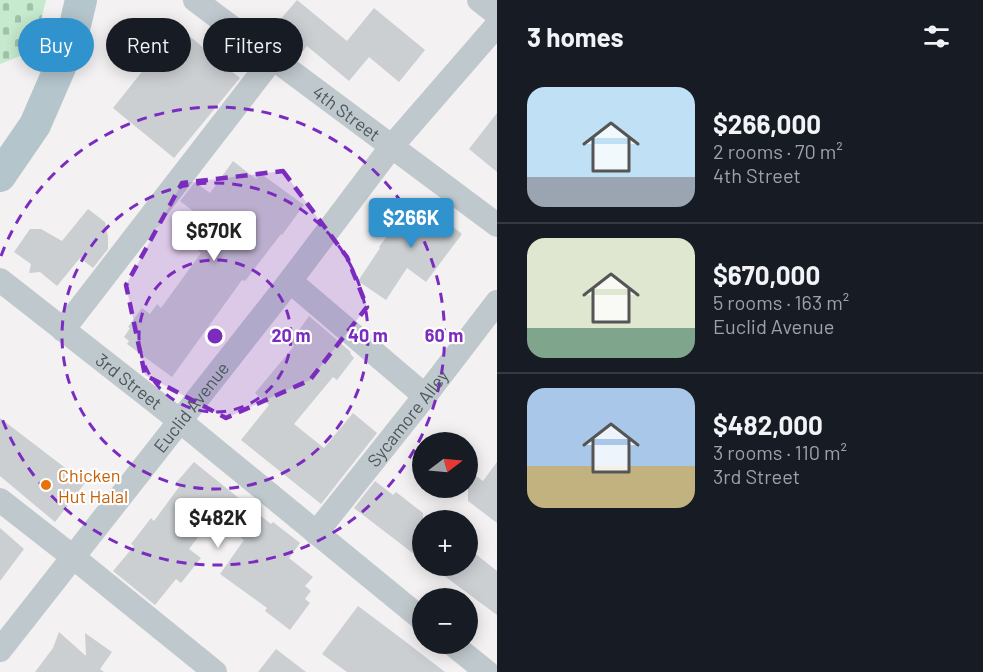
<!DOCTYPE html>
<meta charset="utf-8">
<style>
:root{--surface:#171b24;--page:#242831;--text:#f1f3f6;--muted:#9ea1a6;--line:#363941;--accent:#3193cd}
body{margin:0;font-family:Barlow,sans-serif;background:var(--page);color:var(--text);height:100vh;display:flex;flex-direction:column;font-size:22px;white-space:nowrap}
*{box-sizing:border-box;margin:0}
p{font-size:20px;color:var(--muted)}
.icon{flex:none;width:33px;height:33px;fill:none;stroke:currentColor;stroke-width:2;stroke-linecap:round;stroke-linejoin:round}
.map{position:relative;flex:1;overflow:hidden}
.drawer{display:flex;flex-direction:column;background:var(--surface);width:486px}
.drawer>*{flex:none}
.top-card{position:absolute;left:18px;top:18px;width:388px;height:54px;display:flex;gap:12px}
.needle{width:39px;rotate:74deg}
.buttons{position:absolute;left:412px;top:432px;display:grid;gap:12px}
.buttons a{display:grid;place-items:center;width:66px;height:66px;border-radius:50%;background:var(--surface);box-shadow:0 3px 15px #0003;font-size:30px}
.price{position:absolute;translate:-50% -51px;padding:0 14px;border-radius:6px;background:#fff;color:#222;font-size:20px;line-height:39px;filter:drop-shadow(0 2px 3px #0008)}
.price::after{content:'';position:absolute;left:50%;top:36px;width:18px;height:14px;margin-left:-9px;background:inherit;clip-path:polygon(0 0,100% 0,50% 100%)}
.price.active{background:var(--accent);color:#fff}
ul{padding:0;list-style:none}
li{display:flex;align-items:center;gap:18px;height:150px;padding:0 30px}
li+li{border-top:2px solid var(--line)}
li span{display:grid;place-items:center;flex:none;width:168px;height:120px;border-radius:18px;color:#555}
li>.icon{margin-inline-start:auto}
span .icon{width:72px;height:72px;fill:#fffc;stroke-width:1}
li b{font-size:26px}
h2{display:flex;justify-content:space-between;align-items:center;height:72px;padding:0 30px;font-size:26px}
.chip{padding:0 21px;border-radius:27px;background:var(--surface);box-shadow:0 3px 15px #0003;font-size:21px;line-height:54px}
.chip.active{background:var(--accent);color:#fff}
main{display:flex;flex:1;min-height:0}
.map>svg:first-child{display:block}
.cemetery{fill:url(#cemetery-stones)}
.building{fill:#cccfd2}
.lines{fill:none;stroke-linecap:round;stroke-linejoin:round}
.minor{stroke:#bfc8cc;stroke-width:24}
.major{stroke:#b5c5cc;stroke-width:32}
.marked{fill:#7b2cbf;fill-opacity:0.2;stroke:#7b2cbf;stroke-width:4.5;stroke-dasharray:12 8;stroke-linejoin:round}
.ring{fill:none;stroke:#7b2cbf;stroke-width:3;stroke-dasharray:10 8}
.food-dot{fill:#e8710a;stroke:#fff;stroke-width:2}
.labels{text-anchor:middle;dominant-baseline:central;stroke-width:4.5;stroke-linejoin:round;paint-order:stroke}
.street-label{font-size:18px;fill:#4b575c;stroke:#fff}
.food-label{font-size:18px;fill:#c56008;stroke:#fff;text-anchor:start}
.centre{fill:#7b2cbf;stroke:#fff;stroke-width:3}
.ring-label{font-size:18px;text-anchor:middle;font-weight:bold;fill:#7b2cbf;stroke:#fff;stroke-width:4.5;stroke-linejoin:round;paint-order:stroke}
</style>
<main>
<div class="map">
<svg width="497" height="672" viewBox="0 0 497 672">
<defs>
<pattern id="cemetery-stones" width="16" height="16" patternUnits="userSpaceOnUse" patternTransform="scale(1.5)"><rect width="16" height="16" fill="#c6eacd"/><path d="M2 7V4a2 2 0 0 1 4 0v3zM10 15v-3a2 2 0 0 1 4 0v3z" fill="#a3c0aa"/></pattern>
</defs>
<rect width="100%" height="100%" fill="#f3f1f2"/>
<polygon class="cemetery" points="0,0 46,0 39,29 23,55 0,64"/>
<g class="building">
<polygon points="297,0 347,41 374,8 425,50 399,82 369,57 349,81 307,46 302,52 273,28"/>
<polygon points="174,23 205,49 204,50 240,78 174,158 113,108 145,68 140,63"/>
<polygon points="497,113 497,172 469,149"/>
<polygon points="233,161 256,179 260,173 304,205 282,235 281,234 245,281 242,280 172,377 127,344 129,341 124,337 130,328 128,327 142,308 150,314 157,304 161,308 201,253 185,241 202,218 180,201 195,182 210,193"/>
<polygon points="414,200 430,211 433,207 450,220 448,223 462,234 426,282 407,268 386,300 358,281 380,248 379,247"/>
<polygon points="88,209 105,222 108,237 108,249 93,268 80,258 57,286 40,272 29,273 31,264 14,252 30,229 41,229 62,241"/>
<polygon points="309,316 351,352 350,353 354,358 337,380 333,377 294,424 324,448 353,413 377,433 321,504 241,440 269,405 255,393 294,346 290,343"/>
<polygon points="0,418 85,483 55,522 0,476"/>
<polygon points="194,462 271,524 273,522 300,543 289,558 313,577 305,586 311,591 305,599 310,603 290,630 265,611 267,608 220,574 244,540 214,516 189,549 201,558 181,583 176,579 155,605 113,571 134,546 131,544 151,518 154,521 179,487 175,484"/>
<polygon points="497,462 497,523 468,501 468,470 483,481"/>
<polygon points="375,481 393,495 396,492 423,513 423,561 354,508"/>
<polygon points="0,528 24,549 0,581"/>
<polygon points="468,548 497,571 497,615 431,566 468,566"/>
<polygon points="358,606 402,639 445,672 347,672 322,654"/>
<polygon points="59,632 86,656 85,633 112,652 100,669 104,672 35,672 53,648"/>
<polygon points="276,649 306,672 258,672"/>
</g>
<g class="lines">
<g class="minor">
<path id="s1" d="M195 0 497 225"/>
<polyline points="479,0 497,14"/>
<path id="s2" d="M0 280 180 421 423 620"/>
<polyline points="290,281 425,396"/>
<polyline points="63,330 273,58"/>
<polyline points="0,500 73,557 215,672"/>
<path id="s3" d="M316 533 425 396 497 302"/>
<polyline points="452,644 487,672"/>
<path id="s4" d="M0 650 290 281 392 146 497 25"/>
</g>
<polyline class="major" points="0,176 35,125 71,42 81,0"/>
</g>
<path class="marked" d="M283 171 347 257 367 307 310 380 226 418 145 375 126 285 182 183Z"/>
<g class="ring">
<circle cx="215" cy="336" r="76"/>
<circle cx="215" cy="336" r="153"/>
<path d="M1 256A229 229 0 1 1 1 416"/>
</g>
<circle class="food-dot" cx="46" cy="485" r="6"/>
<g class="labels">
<g class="street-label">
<text stroke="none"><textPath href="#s1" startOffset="189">4th Street</textPath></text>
<text stroke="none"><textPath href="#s2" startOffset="164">3rd Street</textPath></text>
<text stroke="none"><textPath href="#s4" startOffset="309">Euclid Avenue</textPath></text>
<text stroke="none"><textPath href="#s3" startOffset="147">Sycamore Alley</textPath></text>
</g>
<g class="food-label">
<text x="58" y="475">Chicken<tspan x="58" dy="21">Hut Halal</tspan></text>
</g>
</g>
<circle cx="215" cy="336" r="9" class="centre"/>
<g class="ring-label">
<text x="291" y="342">20 m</text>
<text x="368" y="342">40 m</text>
<text x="444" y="342">60 m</text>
</g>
</svg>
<div class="buttons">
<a><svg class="needle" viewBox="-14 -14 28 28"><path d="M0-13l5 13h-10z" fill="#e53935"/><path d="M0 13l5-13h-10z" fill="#9ea1a6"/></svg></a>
<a>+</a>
<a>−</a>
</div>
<b class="price active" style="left:411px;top:249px">$266K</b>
<b class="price" style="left:214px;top:262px">$670K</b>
<b class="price" style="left:218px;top:549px">$482K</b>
<div class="top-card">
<a class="chip active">Buy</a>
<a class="chip">Rent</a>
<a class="chip">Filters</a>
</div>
</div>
<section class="drawer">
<h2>3 homes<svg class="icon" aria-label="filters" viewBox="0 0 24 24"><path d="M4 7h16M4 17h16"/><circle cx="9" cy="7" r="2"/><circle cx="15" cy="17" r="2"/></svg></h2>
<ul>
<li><span style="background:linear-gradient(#bfe0f5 75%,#9aa5b1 0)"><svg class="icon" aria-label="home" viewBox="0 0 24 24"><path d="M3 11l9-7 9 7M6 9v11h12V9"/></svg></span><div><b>$266,000</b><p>2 rooms · 70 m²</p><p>4th Street</p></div></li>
<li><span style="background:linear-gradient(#dfe7d0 75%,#7fa58c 0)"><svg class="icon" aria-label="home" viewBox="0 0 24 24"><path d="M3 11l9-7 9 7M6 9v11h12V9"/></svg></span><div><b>$670,000</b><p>5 rooms · 163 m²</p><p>Euclid Avenue</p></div></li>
<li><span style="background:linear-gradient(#a9c7e8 65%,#c2b280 0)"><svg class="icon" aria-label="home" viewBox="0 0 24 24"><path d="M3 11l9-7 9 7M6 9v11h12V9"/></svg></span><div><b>$482,000</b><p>3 rooms · 110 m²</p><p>3rd Street</p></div></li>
</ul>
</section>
</main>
